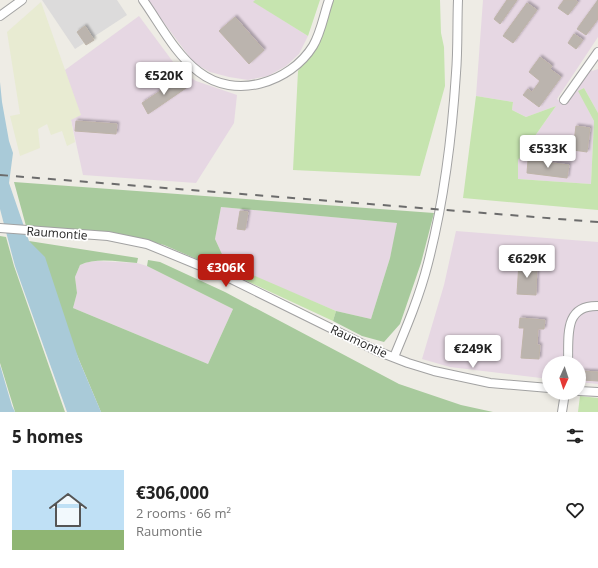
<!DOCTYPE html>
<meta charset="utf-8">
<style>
:root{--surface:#fff;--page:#f2f2f2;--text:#222;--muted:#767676;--accent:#ba1d12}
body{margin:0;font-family:"Open Sans",sans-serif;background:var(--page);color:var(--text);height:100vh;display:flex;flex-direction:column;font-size:15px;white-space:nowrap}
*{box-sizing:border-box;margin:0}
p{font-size:13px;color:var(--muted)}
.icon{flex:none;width:22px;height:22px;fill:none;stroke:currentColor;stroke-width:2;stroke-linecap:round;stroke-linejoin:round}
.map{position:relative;height:412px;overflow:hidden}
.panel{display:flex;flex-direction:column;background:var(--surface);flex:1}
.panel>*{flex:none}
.needle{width:26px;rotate:183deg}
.controls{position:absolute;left:542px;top:356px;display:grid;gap:8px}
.controls a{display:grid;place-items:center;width:44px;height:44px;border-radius:50%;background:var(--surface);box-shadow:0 2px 6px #0003;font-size:20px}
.price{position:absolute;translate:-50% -34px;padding:0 9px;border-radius:4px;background:#fff;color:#222;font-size:13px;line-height:26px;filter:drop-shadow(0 1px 2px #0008)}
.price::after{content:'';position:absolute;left:50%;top:24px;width:12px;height:9px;margin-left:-6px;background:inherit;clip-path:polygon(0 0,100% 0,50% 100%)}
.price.on{background:var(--accent);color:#fff}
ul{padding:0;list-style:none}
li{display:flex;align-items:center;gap:12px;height:100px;padding:0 12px}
li span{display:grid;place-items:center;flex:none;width:112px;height:80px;border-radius:0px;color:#555}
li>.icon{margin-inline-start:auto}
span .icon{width:48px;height:48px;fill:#fffc;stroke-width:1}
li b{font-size:17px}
h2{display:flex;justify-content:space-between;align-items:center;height:48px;padding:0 12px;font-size:17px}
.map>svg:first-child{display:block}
.residential{fill:#dcdbdb}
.industrial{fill:#e6d7e3}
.farmland{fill:#e8ebd2}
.grass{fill:#c6e4af}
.forest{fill:#a8ca9d}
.water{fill:#a9cad8}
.building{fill:#bbb4ae;stroke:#beb4a9;filter:url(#shadow)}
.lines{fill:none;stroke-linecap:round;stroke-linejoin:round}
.minor-casing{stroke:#a2a2a2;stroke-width:10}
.minor{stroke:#fff;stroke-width:8}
.rail{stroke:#6c6c6c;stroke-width:2;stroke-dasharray:8 8;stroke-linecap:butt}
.labels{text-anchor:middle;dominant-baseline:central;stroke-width:3.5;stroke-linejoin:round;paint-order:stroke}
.street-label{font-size:12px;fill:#1e1e1e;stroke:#fff}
</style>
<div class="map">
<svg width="598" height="412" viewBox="0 0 598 412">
<defs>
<filter id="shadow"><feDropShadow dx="2" dy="-2" stdDeviation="1" flood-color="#0004"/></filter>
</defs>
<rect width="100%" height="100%" fill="#eeece5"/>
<polygon class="residential" points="42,0 117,0 127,15 75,49"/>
<g class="industrial">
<polygon points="147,0 255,0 254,2 308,36 299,54 286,66 268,76 248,80 229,77 210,72 194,63"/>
<polygon points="483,0 598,0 598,37 557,99 565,104 591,68 592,71 598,69 598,113 584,88 579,91 594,121 591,184 518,179 518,160 556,106 526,117 512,110 513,102 476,96"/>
<polygon points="139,16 179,70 196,81 237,95 234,123 196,183 83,175 71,120 65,70"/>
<polygon points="221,207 398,223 390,258 371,319 336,311 227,265 215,239"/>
<polygon points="456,231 598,242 598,384 579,382 579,363 549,363 549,379 450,367 422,359 444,285"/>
<polygon points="97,261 137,263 147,266 233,309 208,364 73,308 77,293 75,277 80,265 88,262"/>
</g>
<polygon class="farmland" points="41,2 81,115 71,120 75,142 67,146 62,131 51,135 47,124 38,129 40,148 20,156 10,116 20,114 7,32"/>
<g class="grass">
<polygon points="255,0 320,0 308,36 253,2"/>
<polygon points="331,0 440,0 441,33 444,47 445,86 420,176 293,170 298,71 314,50"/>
<polygon points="584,88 598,113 598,210 463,198 476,96 513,102 512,110 526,117 556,106 518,160 518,179 591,184 594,121 578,91"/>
<polygon points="232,266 336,311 333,321 232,274"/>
<polygon points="580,396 598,398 598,412 578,412"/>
</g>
<g class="forest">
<polygon points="14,182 434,213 421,263 400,324 384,342 362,336 333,321 336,311 371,319 390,258 397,223 221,207 215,239 227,265 222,270 164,245 111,232 26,226"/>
<polygon points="0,236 6,237 14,266 65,412 15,412 0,363"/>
<path d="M29 241 138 258 137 263C119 262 97 257 80 265L75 277 77 293 73 308 208 364 233 309 147 266 148 260 160 262 225 292 399 384 461 405 493 412H101Z"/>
</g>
<g class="water">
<polygon points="0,82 2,102 9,141 13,153 9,183 29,241 45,257 79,360 101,412 67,412 15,266 0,209"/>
<polygon points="0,365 12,406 15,412 0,412"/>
</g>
<g class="building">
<polygon points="507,0 517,0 500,24 494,19"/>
<polygon points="564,0 575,0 578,2 568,15 558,8"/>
<polygon points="598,0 598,19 586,35 577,29"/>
<polygon points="527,3 537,10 513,43 503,36"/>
<polygon points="235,17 264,50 249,64 219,31"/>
<polygon points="85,26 94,40 86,45 77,32"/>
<polygon points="574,34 583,40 576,49 568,43"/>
<polygon points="540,57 552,66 550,69 561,77 539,107 523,95 528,89 532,92 540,81 529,72"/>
<polygon points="180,78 186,88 148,114 142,103"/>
<polygon points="76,121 117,124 116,134 75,131"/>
<polygon points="576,126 590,128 587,152 573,150"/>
<polygon points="528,160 569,165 567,178 527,173"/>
<polygon points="240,211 248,212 245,230 237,229"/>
<polygon points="519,262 537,263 536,295 517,294"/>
<polygon points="520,318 545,320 544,329 538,329 537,345 540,345 539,359 521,358 524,328 519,328"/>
<polygon points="582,371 598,372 598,381 582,380"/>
</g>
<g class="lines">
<g class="minor-casing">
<g id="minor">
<path d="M143 0C160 24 175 54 199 72 235 100 290 83 313 46 321 33 324 14 329 0"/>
<polyline points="0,16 22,0"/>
<polyline points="564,100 598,52"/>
<polyline points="0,228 108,236 147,244 225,276 377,351 408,363 434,371 490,383 549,388"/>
<path d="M394 357C407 326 420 295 428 263 444 201 452 137 456 73 458 49 457 24 458 0"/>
<path d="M568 363C569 337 563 305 598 306"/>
<polyline points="579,391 598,392"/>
<polyline points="562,412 565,393"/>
</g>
</g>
<use href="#minor" class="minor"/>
<polyline class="rail" points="0,175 598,222"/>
</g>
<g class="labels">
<g class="street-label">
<text transform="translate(57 233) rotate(4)">Raumontie</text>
<text transform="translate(359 341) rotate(25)">Raumontie</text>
</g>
</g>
</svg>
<div class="controls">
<a><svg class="needle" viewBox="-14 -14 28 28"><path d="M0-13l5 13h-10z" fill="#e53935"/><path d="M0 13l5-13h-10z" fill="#767676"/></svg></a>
</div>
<b class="price" style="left:164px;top:96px">€520K</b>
<b class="price" style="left:548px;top:169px">€533K</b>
<b class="price" style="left:527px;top:279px">€629K</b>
<b class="price on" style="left:226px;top:288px">€306K</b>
<b class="price" style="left:473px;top:369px">€249K</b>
</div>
<section class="panel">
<h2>5 homes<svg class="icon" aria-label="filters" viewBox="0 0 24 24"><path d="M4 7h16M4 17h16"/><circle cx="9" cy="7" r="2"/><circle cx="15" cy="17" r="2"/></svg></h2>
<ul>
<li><span style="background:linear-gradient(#bfe0f5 75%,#8fb573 0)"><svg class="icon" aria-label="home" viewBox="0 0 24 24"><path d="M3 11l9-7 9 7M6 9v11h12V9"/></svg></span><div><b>€306,000</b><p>2 rooms · 66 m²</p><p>Raumontie</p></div><svg class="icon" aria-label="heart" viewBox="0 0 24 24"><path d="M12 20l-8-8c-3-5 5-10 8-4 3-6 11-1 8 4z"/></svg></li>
</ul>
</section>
